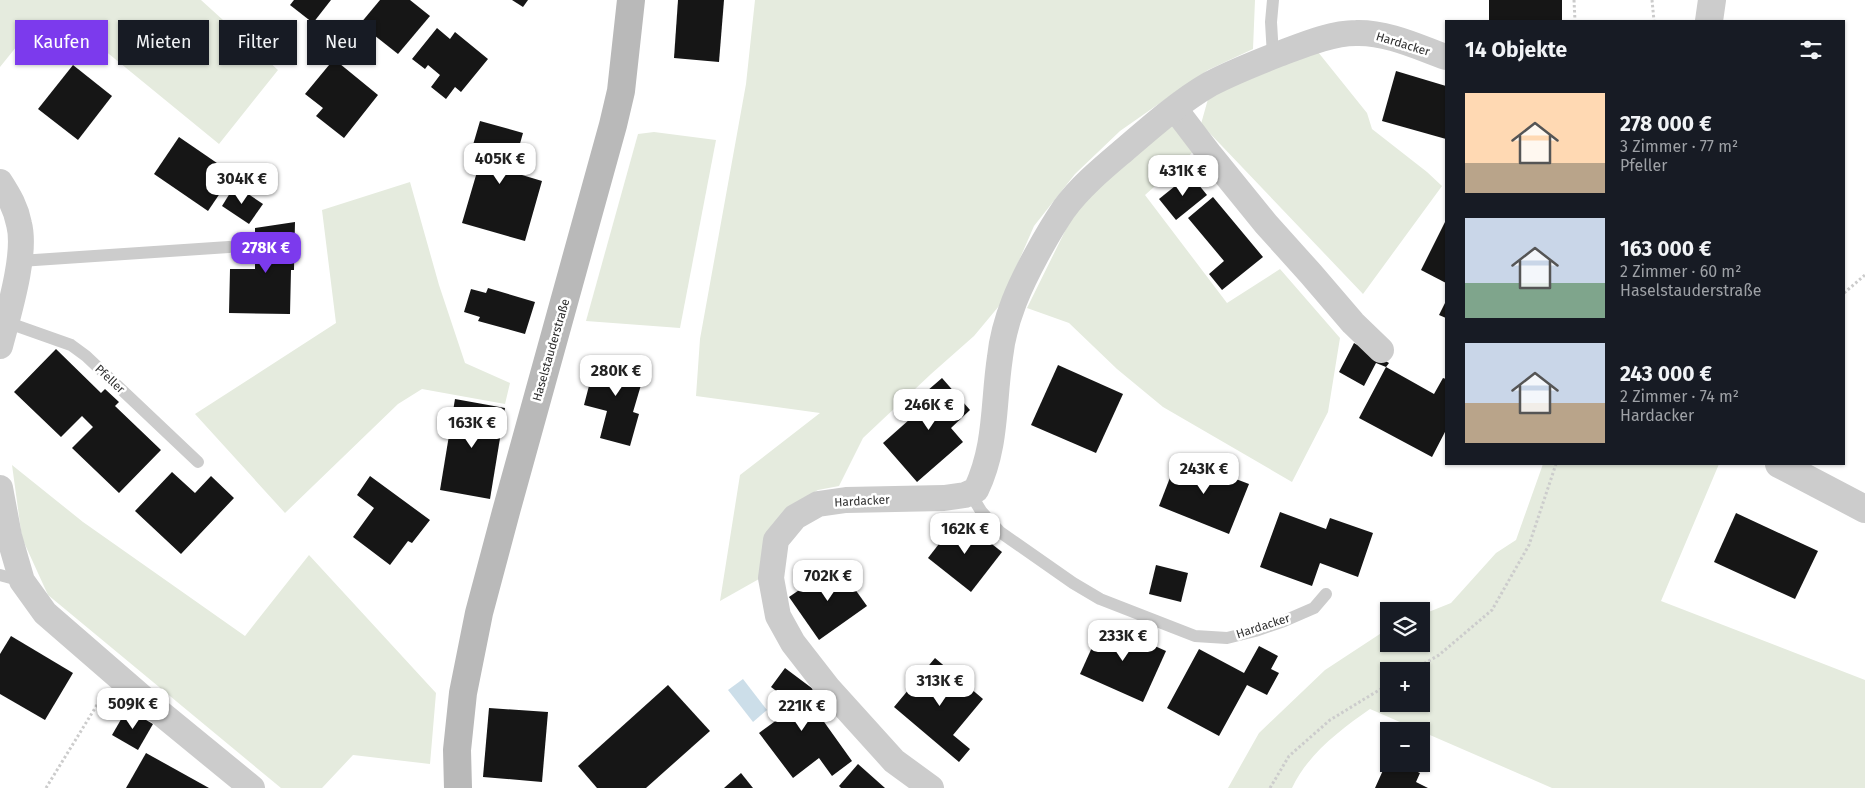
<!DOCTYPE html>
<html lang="de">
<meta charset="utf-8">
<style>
:root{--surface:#171b24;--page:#20242c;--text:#f1f3f6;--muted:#9ea1a6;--accent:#7c3aed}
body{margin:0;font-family:"Fira Sans",sans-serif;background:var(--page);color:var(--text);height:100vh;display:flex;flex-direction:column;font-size:19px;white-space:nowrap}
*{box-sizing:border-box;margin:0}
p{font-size:16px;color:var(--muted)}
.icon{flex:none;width:28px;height:28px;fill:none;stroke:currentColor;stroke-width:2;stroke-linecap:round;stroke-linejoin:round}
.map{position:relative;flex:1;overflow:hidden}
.side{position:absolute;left:1445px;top:20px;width:400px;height:445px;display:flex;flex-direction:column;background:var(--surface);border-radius:0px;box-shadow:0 1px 4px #0004}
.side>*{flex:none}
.hud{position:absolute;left:15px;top:20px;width:475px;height:45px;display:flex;gap:10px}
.tools{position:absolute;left:1380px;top:602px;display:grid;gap:10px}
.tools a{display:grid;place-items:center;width:50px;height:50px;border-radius:0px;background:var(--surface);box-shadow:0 1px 4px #0004;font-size:25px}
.price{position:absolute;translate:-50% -42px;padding:0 11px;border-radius:10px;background:#fff;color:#222;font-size:16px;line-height:32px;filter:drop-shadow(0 1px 2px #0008)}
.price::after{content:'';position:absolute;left:50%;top:30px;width:15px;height:11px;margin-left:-8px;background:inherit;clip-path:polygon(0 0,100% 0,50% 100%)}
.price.active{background:var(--accent);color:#fff}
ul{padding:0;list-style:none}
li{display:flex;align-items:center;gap:15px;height:125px;padding:0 20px}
li span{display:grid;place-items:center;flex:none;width:140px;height:100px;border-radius:0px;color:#555}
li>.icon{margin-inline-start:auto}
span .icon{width:60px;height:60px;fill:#fffc;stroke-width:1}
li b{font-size:21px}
h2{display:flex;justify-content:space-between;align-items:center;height:60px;padding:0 20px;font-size:21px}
.pill{padding:0 18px;border-radius:0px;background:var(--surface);box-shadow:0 1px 4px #0004;font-size:18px;line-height:45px}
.pill.active{background:var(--accent);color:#fff}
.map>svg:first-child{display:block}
.green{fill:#e5ebde;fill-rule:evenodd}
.water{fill:#ccdee9}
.building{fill:#161616}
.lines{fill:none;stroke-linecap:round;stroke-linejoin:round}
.path{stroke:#ccc;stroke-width:3;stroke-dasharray:2.5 2.5;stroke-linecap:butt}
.service{stroke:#ccc;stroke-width:12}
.minor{stroke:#ccc;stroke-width:26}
.tertiary{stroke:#ccc;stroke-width:28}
.secondary{stroke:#b9b9b9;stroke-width:28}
.labels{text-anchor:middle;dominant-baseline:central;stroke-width:5;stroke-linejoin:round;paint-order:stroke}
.street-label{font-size:12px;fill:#2f2f2f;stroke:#fff}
</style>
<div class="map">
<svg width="1865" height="788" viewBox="0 0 1865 788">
<rect width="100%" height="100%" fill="#fff"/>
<g class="green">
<polygon points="0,0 201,0 278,70 219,144 76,27 33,26 0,67"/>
<polygon points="755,0 1255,0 1253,49 1208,70 1160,103 1120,131 1075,174 1034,226 1011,279 1004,300 974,336 931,374 863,438 839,486 818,490 790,506 759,579 720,601 740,475 820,413 696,396 700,339 746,84"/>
<polygon points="1318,52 1367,113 1372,129 1427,172 1442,186 1363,294 1201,124 1208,99 1242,81"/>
<polygon points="1173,125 1193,152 1145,195 1227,303 1280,269 1340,338 1328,412 1292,482 1163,407 1117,369 1069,323 1027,308 1071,219 1106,178"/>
<polygon points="654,132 716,140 680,328 586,321 638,134"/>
<polygon points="410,182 439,285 465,363 510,383 505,404 422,389 398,404 285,513 195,414 336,323 322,210"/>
<path d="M1543 464H1719L1661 601 1865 680V788H1552L1370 709C1340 730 1308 754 1292 788H1228L1259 733 1325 670 1389 628V644H1421V615L1451 603 1496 553 1516 540ZM1389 671H1421V704H1389Z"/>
<polygon points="12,465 83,522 245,636 309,555 436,693 430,764 353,755 322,788 281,788 48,595 22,538"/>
</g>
<polygon class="water" points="743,679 767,710 753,722 728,690"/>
<g class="building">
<polygon points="294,0 331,0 313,23 290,5"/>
<polygon points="380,0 410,0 430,16 398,54 360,24"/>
<polygon points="512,0 528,0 523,7"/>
<polygon points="678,0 724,0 719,62 674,58"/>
<polygon points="1489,0 1562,0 1562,21 1489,20"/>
<polygon points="437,28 450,39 455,32 488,59 461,92 455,87 446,99 431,87 440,75 428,65 425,69 412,59"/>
<polygon points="334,59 378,95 344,138 316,116 323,108 305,94"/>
<polygon points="73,65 112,96 78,140 38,109"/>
<polygon points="1396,71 1446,86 1446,139 1382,121"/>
<polygon points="480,121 523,133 512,172 542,181 525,241 462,223 479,165 468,162"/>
<polygon points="179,137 233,174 208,211 154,174"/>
<polygon points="1190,174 1207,195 1176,220 1159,199"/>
<polygon points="235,185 263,204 249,224 222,206"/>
<polygon points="1213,197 1263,257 1222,290 1209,274 1224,261 1188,218"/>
<polygon points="1446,220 1446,283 1421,270"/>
<polygon points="295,222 294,270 291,270 290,314 229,313 230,269 255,269 255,228"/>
<polygon points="488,288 535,302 525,334 478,321 480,317 464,312 471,289 486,293"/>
<polygon points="1446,301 1446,318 1439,315"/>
<polygon points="1354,343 1389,363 1386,367 1376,363 1364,386 1339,372"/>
<polygon points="56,349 101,393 105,389 119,402 115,406 161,450 119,493 72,448 93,427 82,416 61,437 14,392"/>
<polygon points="597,355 646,368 633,412 639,414 630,446 600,438 607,411 584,405"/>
<polygon points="1058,365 1123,394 1096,453 1031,425"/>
<polygon points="1386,367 1434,394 1443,378 1446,379 1446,430 1432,457 1359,418"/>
<polygon points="942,378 970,410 951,428 963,442 917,482 883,443 919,411 912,404"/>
<polygon points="455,399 505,408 490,499 440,490"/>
<polygon points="1178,457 1249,484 1229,534 1159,506"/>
<polygon points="172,472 195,493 211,476 234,498 181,554 135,511"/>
<polygon points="370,476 430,520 412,543 408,541 390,565 353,537 374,508 357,495"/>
<polygon points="1280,512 1326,529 1330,518 1373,533 1358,577 1320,563 1312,586 1260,567"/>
<polygon points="1736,513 1818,551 1795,599 1714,562"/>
<polygon points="959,518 1002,552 971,592 928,558"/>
<polygon points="837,564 867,606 819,640 789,597"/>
<polygon points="1156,565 1188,573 1181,602 1149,594"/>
<polygon points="1103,623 1166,651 1143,702 1080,674"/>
<polygon points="11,636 73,673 45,720 0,694 0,654"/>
<polygon points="1259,646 1278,656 1271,669 1279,673 1267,695 1247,685 1219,736 1167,708 1199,649 1244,673"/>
<polygon points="935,658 983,699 953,735 970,749 959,762 894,707"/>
<polygon points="785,668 813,689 807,698 852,761 832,776 819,758 793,778 759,733 796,706 771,687"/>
<polygon points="668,685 710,731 646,788 597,788 578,766"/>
<polygon points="489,708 548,712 542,782 483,777"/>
<polygon points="127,709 153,724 138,750 112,735"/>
<polygon points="146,753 209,788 126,788"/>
<polygon points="1389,757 1389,764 1400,764 1420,773 1416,782 1428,788 1375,788"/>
<polygon points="858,764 885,788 841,788 839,786"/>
<polygon points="741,773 753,788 724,788"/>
</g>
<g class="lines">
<g class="path">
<polyline points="1574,0 1575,21"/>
<polyline points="1652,0 1654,21"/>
<polyline points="1844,293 1865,275"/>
<polyline points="1411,671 1439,655 1492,610 1529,545 1556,464"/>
<polyline points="46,788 100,700"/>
<polyline points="1270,788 1289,756 1330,720 1389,684"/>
</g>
<g class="service">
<polyline points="1273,56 1271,22 1273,0"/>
<polyline points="20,261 229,247"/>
<polyline points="6,322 71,345 86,356 198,462"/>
<polyline points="970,493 981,511 1000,532 1073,583 1100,599 1195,636 1227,638 1255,631 1284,621 1314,608 1326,594"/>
<polyline points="0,575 22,581"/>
</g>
<g class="minor">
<polyline points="1175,109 1210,155 1266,224 1311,274 1353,323 1381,350"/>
<path d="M0 182C9 196 16 208 19 224 27 254 8 315 0 346"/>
<polyline points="0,488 9,536 22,581 45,613 158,711 252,788"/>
<path d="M931 788 894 761 828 688 793 643 778 616 771 578 776 540 795 517 818 504 846 500 944 498 965 495 976 490C997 446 993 403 1000 357 1002 338 1007 320 1014 302 1025 274 1047 234 1064 209 1080 187 1103 168 1123 151 1151 127 1179 102 1210 84 1233 72 1256 63 1279 54 1303 45 1331 33 1356 33 1387 32 1418 47 1446 57"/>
</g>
<g class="tertiary">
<polyline points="1709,21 1712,0"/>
<polyline points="1779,464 1865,509"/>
</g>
<polyline class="secondary" points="458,788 457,750 463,693 479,613 507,508 613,125 621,91 631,0"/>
</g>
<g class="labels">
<g class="street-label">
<text transform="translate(1403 44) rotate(17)">Hardacker</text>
<text transform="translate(551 350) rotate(-74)">Haselstauderstraße</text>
<text transform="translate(110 379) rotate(43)">Pfeller</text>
<text transform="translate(862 501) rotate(-3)">Hardacker</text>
<text transform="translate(1263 626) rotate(-18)">Hardacker</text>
</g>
</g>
</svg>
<div class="tools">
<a><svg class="icon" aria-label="layers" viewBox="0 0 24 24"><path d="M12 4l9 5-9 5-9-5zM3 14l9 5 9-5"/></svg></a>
<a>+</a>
<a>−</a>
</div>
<b class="price" style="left:500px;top:185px">405K €</b>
<b class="price" style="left:1183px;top:197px">431K €</b>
<b class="price" style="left:242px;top:205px">304K €</b>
<b class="price active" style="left:266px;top:274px">278K €</b>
<b class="price" style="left:616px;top:397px">280K €</b>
<b class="price" style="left:929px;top:431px">246K €</b>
<b class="price" style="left:472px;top:449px">163K €</b>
<b class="price" style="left:1204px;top:495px">243K €</b>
<b class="price" style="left:965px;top:555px">162K €</b>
<b class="price" style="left:828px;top:602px">702K €</b>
<b class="price" style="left:1123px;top:662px">233K €</b>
<b class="price" style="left:940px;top:707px">313K €</b>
<b class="price" style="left:133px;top:730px">509K €</b>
<b class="price" style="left:802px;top:732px">221K €</b>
<div class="hud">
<a class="pill active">Kaufen</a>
<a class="pill">Mieten</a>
<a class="pill">Filter</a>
<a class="pill">Neu</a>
</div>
<section class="side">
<h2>14 Objekte<svg class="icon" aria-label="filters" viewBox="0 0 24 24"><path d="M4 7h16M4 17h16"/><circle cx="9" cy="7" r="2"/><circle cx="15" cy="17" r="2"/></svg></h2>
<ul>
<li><span style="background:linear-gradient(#ffd9b3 70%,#b9a48a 0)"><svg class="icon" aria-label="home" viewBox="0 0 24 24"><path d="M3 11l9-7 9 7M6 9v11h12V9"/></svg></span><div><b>278 000 €</b><p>3 Zimmer · 77 m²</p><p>Pfeller</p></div></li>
<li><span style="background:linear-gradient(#c9d6e8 65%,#7fa58c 0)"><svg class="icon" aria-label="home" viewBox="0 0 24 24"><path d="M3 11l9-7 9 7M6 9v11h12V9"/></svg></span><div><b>163 000 €</b><p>2 Zimmer · 60 m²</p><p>Haselstauderstraße</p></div></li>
<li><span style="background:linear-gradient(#c9d6e8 60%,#b9a48a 0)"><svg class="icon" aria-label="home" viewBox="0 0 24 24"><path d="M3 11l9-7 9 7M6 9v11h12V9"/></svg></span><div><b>243 000 €</b><p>2 Zimmer · 74 m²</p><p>Hardacker</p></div></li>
</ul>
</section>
</div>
